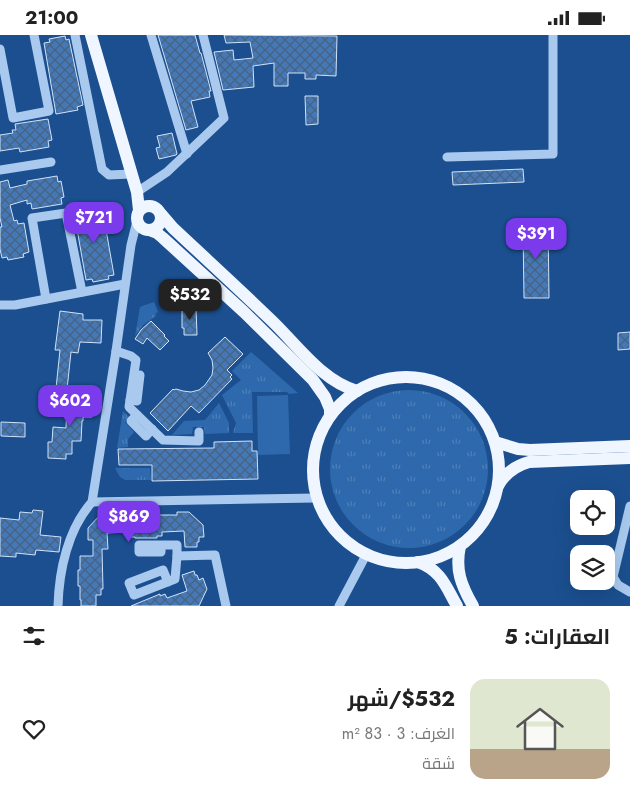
<!DOCTYPE html>
<html lang="ar">
<meta charset="utf-8">
<style>
:root{--surface:#fff;--page:#f6f6f6;--text:#222;--muted:#767676;--accent:#7c3aed}
body{margin:0;font-family:Jost,Cairo,sans-serif;background:var(--page);color:var(--text);direction:rtl;height:100vh;display:flex;flex-direction:column;font-size:19px;white-space:nowrap}
*{box-sizing:border-box;margin:0}
p{font-size:16px;color:var(--muted)}
.icon{flex:none;width:28px;height:28px;fill:none;stroke:currentColor;stroke-width:2;stroke-linecap:round;stroke-linejoin:round}
.map{position:relative;height:571px;overflow:hidden;direction:ltr}
.side{display:flex;flex-direction:column;background:var(--surface);flex:1}
.side>*{flex:none}
.tools{position:absolute;left:570px;top:455px;display:grid;gap:10px}
.tools a{display:grid;place-items:center;width:45px;height:45px;border-radius:10px;background:var(--surface);box-shadow:0 5px 20px #0002;font-size:25px}
.price{position:absolute;translate:-50% -42px;padding:0 11px;border-radius:10px;background:var(--accent);color:#fff;font-size:16px;line-height:32px;filter:drop-shadow(0 1px 2px #0008)}
.price::after{content:'';position:absolute;left:50%;top:30px;width:15px;height:11px;margin-left:-8px;background:inherit;clip-path:polygon(0 0,100% 0,50% 100%)}
.price.current{background:#222;color:#fff}
ul{padding:0;list-style:none}
li{display:flex;align-items:center;gap:15px;height:125px;padding:0 20px}
li span{display:grid;place-items:center;flex:none;width:140px;height:100px;border-radius:15px;color:#555}
li>.icon{margin-inline-start:auto}
span .icon{width:60px;height:60px;fill:#fffc;stroke-width:1}
li b{font-size:21px}
h2{display:flex;justify-content:space-between;align-items:center;height:60px;padding:0 20px;font-size:21px}
.status{display:flex;justify-content:space-between;align-items:center;height:35px;padding:0 25px;background:var(--surface);direction:ltr}
.status svg{height:14px;fill:currentColor}
.map>svg:first-child{display:block}
.grass{fill:url(#grass-tufts)}
.pitch{fill:#2e69ad}
.building{fill:url(#building-cross-hatch);stroke:#cfe3fa}
.lines{fill:none;stroke-linecap:round;stroke-linejoin:round}
.minor{stroke:#a9c9ee;stroke-width:9}
.major{stroke:#f0f6ff;stroke-width:12}
</style>
<div class="status"><b>21:00</b><svg viewBox="0 0 49 12"><path d="M0 12V9h3v3zM5 12V6h3v6zM10 12V3h3v9zM15 12V0h3v12zM26 1h20v11H26zM47 4h2v5h-2z"/></svg></div>
<div class="map">
<svg width="630" height="571" viewBox="0 0 630 571">
<defs>
<pattern id="grass-tufts" width="24" height="20" patternUnits="userSpaceOnUse" patternTransform="scale(1.25)"><rect width="24" height="20" fill="#2e69ad"/><path d="M3 7l-1-3M5 7V3M7 7l1-3M15 17l-1-3M17 17v-4M19 17l1-3" fill="none" stroke="#4d80b9"/></pattern>
<pattern id="building-cross-hatch" width="8" height="8" patternUnits="userSpaceOnUse" patternTransform="scale(1.25)"><rect width="8" height="8" fill="#4478b7"/><path d="M0 0l8 8M0 8l8-8" fill="none" stroke="#486282"/></pattern>
</defs>
<rect width="100%" height="100%" fill="#1b4f8f"/>
<g class="grass">
<polygon points="189,255 199,265 197,265 196,270 184,270 173,274 172,272 169,273 166,263"/>
<polygon points="154,267 158,277 155,279 156,281 143,290 135,301 140,272"/>
<polygon points="251,317 298,358 289,359 287,357 252,357 253,398 233,398 236,388 222,360 241,345 232,336"/>
<circle cx="409" cy="434" r="79"/>
<polygon points="219,368 229,388 229,398 205,399 204,392 193,392 192,399 172,400 184,386 205,385"/>
<polygon points="123,376 129,382 125,387 134,397 128,404 128,412 117,413"/>
<polygon points="115,433 150,433 151,445 125,445 120,442"/>
</g>
<polygon class="pitch" points="288,360 290,419 258,420 257,361"/>
<g class="building">
<polygon points="158,0 195,0 200,18 201,18 211,56 209,56 210,62 191,66 198,92 186,95"/>
<polygon points="224,0 337,1 336,41 316,40 316,44 305,44 305,38 288,38 288,51 274,51 274,28 253,31 254,52 223,55 214,17 233,15 234,25 253,23 250,7 226,8"/>
<polygon points="65,1 66,5 69,4 83,70 77,72 78,75 56,79 44,8 50,7 49,4"/>
<polygon points="305,61 318,61 318,89 306,90"/>
<polygon points="48,84 52,105 48,106 49,112 20,117 19,113 0,116 0,100 13,98 12,95 16,95 15,89"/>
<polygon points="172,98 177,119 176,120 159,124 156,113 160,112 157,101"/>
<polygon points="523,134 524,147 453,150 452,137"/>
<polygon points="57,141 58,147 61,146 64,162 61,163 62,169 32,174 31,168 27,169 27,165 10,170 14,186 17,185 18,189 24,188 29,217 23,219 24,222 8,225 7,222 2,223 0,214 0,192 2,192 0,183 0,147 8,145 10,153 27,149 27,146"/>
<polygon points="95,170 96,174 102,172 114,240 108,241 109,244 93,247 92,244 86,245 74,177 80,176 80,173"/>
<polygon points="548,184 549,263 524,263 523,192 529,192 529,185"/>
<polygon points="189,272 196,272 197,300 184,300 184,293 182,293 182,273"/>
<polygon points="60,276 83,279 83,285 102,285 101,308 80,307 78,318 71,317 66,364 55,363 60,315 55,315"/>
<polygon points="151,286 165,300 164,301 169,306 160,315 147,303 143,309 135,304 141,295"/>
<polygon points="630,297 630,314 618,315 618,298"/>
<polygon points="225,302 243,319 227,335 232,340 230,342 232,344 199,378 191,371 168,396 150,378 173,354 174,355 176,354 183,356 191,357 199,355 205,350 212,340 213,333 212,325 208,318"/>
<polygon points="67,361 93,361 92,382 83,382 83,386 82,386 81,406 72,406 72,419 66,419 66,424 48,423 48,407 52,407 53,392 66,393"/>
<polygon points="1,387 25,388 25,402 1,401"/>
<polygon points="252,406 252,416 257,416 258,444 152,446 152,430 119,430 118,414 214,413 214,407"/>
<polygon points="33,475 43,476 40,500 61,502 59,517 36,515 35,520 16,518 16,522 0,521 0,483 19,485 20,477 32,478"/>
<polygon points="177,477 189,477 203,490 204,502 199,502 199,507 197,507 197,512 185,512 184,496 162,497 162,501 157,501 157,503 135,503 135,502 129,502 129,497 107,498 108,514 102,514 103,554 101,554 101,560 96,560 96,571 81,571 81,565 80,565 80,551 78,551 78,535 80,535 80,521 93,521 93,505 88,505 88,493 101,479 113,478 113,481 137,481 137,479 153,479 153,480 177,480"/>
<polygon points="194,536 195,540 197,540 199,545 203,543 207,554 199,571 131,571 160,559 160,561 165,559 167,563 187,556 182,540"/>
</g>
<g class="lines">
<g class="minor">
<polyline points="75,0 102,134 109,140 131,139"/>
<polyline points="151,0 187,119"/>
<polyline points="0,14 13,83 49,76 34,0"/>
<polyline points="447,122 553,119 553,0"/>
<polyline points="0,135 51,127"/>
<polyline points="137,157 167,137 224,83 203,0"/>
<polyline points="46,264 32,183 66,178 82,257"/>
<polyline points="0,270 15,270 125,249"/>
<polyline points="116,316 131,321 136,325 129,372 163,405 199,406 199,397"/>
<polyline points="130,365 137,366 140,340"/>
<polyline points="137,380 131,386 146,401 152,394"/>
<polyline points="92,467 316,463"/>
<polyline points="630,471 613,542 618,550 630,557"/>
<polyline points="161,510 161,517 139,517 139,510 177,510 177,521 215,520 226,571"/>
<polyline points="168,547 163,535 129,548 134,560 175,544 177,521"/>
<path d="M58 571C59 535 68 494 92 467L116 316 131 210 137 186"/>
<polyline points="339,571 366,520"/>
</g>
<g class="major">
<polyline points="91,0 137,157 139,175"/>
<circle cx="149" cy="183" r="12"/>
<path d="M161 179 173 193C205 223 238 253 269 283 296 308 320 345 357 356"/>
<polyline points="149,195 157,198 163,203 244,277 313,345 325,362 330,374 330,380"/>
<circle cx="406" cy="435" r="93"/>
<polyline points="495,407 518,414 530,415 630,411"/>
<path d="M498 451C505 438 515 431 529 427L630 423"/>
<path d="M460 511C455 535 461 550 473 571"/>
<path d="M418 527C441 535 446 552 457 571"/>
</g>
</g>
</svg>
<div class="tools">
<a><svg class="icon" aria-label="locate" viewBox="0 0 24 24"><circle cx="12" cy="12" r="6"/><path d="M12 2v4M12 18v4M2 12h4M18 12h4"/></svg></a>
<a><svg class="icon" aria-label="layers" viewBox="0 0 24 24"><path d="M12 4l9 5-9 5-9-5zM3 14l9 5 9-5"/></svg></a>
</div>
<b class="price" style="left:94px;top:209px">$721</b>
<b class="price" style="left:536px;top:225px">$391</b>
<b class="price current" style="left:190px;top:286px">$532</b>
<b class="price" style="left:70px;top:392px">$602</b>
<b class="price" style="left:129px;top:508px">$869</b>
</div>
<section class="side">
<h2>العقارات: 5<svg class="icon" aria-label="filters" viewBox="0 0 24 24"><path d="M4 7h16M4 17h16"/><circle cx="9" cy="7" r="2"/><circle cx="15" cy="17" r="2"/></svg></h2>
<ul>
<li><span style="background:linear-gradient(#dfe7d0 70%,#b9a48a 0)"><svg class="icon" aria-label="home" viewBox="0 0 24 24"><path d="M3 11l9-7 9 7M6 9v11h12V9"/></svg></span><div><b>$532/شهر</b><p>الغرف: 3 · 83 m²</p><p>شقة</p></div><svg class="icon" aria-label="heart" viewBox="0 0 24 24"><path d="M12 20l-8-8c-3-5 5-10 8-4 3-6 11-1 8 4z"/></svg></li>
</ul>
</section>
